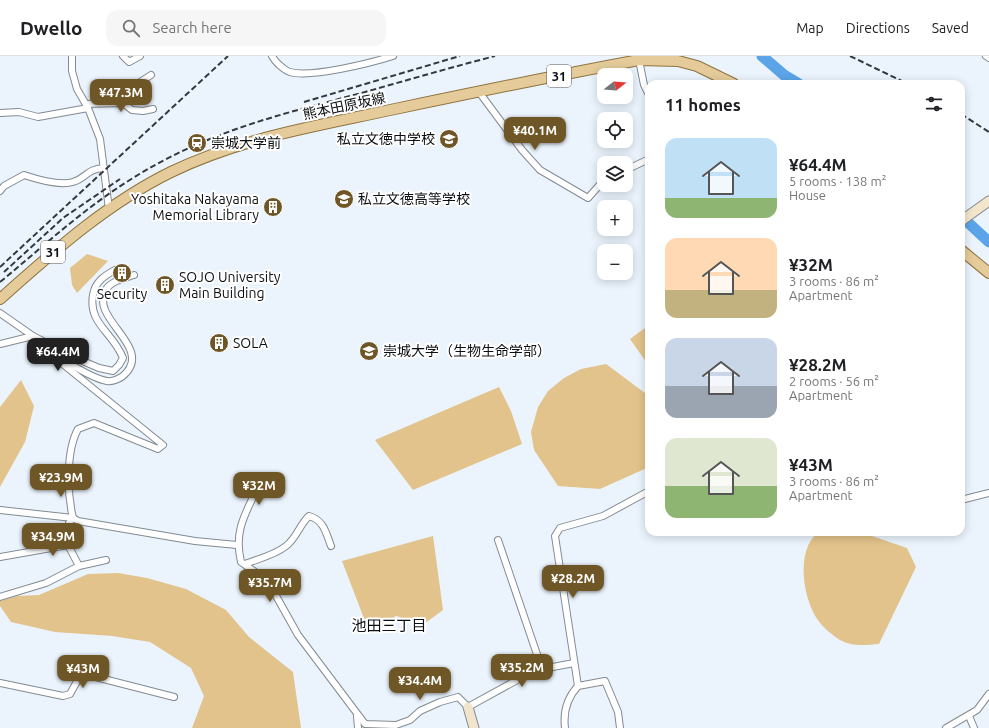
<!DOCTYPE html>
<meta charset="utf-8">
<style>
:root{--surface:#fff;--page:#f6f6f6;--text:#202124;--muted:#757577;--line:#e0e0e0;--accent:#6e5626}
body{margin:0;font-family:Ubuntu,"Noto Sans JP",sans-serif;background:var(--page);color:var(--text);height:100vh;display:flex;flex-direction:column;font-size:15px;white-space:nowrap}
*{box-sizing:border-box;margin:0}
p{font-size:13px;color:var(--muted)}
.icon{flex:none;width:22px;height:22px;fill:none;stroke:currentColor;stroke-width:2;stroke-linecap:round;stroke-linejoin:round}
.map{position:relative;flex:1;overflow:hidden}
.sheet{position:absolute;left:645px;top:24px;width:320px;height:456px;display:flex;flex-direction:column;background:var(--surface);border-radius:12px;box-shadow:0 2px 10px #0003}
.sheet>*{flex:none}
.needle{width:26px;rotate:73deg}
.fabs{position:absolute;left:597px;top:12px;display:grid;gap:8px}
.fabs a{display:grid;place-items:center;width:36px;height:36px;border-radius:8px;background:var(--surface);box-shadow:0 2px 10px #0003;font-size:20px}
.price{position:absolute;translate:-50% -34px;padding:0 9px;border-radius:8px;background:var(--accent);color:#fff;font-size:13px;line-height:26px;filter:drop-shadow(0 1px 2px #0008)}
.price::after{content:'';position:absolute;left:50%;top:24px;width:12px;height:9px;margin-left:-6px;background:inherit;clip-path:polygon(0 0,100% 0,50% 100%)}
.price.active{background:#222;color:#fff}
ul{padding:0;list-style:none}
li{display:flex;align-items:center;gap:12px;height:100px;padding:0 20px}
li span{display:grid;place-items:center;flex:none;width:112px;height:80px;border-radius:12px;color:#555}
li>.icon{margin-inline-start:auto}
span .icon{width:48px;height:48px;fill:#fffc;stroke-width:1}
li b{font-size:17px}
h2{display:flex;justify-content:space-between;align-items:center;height:48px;padding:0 20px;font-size:17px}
header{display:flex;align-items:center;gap:24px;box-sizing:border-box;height:56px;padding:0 20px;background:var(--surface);border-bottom:1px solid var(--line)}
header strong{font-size:19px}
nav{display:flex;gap:22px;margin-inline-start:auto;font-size:14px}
.search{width:280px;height:36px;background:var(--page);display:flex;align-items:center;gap:10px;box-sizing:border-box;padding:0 14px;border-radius:12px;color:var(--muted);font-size:15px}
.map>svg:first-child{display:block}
.green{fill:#e2c38b}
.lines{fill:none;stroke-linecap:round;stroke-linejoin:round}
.river{stroke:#5ca4e8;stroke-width:11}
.street-casing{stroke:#828a92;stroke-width:8}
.secondary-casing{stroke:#828a92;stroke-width:11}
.primary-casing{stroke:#8e733e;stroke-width:12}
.street{stroke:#fff;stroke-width:6}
.secondary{stroke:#f2e5cc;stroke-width:9}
.primary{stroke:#e5cb99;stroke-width:10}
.rail{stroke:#34393d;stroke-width:2;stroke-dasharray:6 3;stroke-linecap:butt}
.labels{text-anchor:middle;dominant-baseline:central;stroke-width:4;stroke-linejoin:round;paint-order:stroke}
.shield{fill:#fff;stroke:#555759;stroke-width:1}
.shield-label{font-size:13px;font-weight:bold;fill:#0c0f12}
.street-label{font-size:14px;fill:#0c0f12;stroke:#fff}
.poi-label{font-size:14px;fill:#0c0f12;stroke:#fff;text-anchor:start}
.neighbourhood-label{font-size:15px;fill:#0c0f12;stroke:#fff}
</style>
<header>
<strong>Dwello</strong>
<div class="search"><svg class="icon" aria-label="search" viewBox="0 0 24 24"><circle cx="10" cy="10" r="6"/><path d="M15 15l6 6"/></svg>Search here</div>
<nav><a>Map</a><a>Directions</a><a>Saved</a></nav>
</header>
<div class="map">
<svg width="989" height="672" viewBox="0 0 989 672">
<rect width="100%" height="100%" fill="#ebf4fd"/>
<g class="green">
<polygon points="87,198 108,205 77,237 72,229 70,212"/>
<polygon points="649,269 649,310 630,283"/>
<polygon points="606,308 645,337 649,349 649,411 600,433 558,430 534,394 531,376 538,351 548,335 564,322 581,313"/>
<polygon points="21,324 34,350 25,386 0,431 0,351"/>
<polygon points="499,331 511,355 522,388 413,434 375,384"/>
<path d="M819 476H860L907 492 916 511 879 588C866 589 852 591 840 584 834 580 826 574 821 568 803 548 794 493 819 476Z"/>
<polygon points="433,480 443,554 424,568 396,560 370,578 342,505"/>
<polygon points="118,517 147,522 186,533 226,554 249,581 293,616 301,672 192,672 204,640 191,612 150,586 112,580 55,576 11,566 0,550 0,545 17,540 39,539 88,518"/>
</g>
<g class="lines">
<g class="river">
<polyline points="762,0 784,19 799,28"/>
<polyline points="961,160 989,186"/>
</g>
<g class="street-casing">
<g id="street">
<polyline points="72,0 72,15 77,33 88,52 100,83 109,153"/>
<polyline points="123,0 129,6 140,0"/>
<path d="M272 0C275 6 284 14 290 16 311 22 371 7 393 0"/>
<polyline points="986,0 989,2"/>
<polyline points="639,4 644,29 649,39"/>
<polyline points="479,36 522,94 540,114 588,142 604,124"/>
<polyline points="123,47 134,30 151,19"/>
<polyline points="86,48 123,47 132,54 143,55 153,53"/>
<polyline points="0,57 19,56 38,61 88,52"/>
<polyline points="626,114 649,103"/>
<path d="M0 135 4 130 24 119C36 123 60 130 73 126 87 122 86 113 104 112"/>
<path d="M0 257 33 280 49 297 163 389 158 393 94 367 78 373C66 395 67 437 73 462L78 465 195 485 237 489"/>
<path d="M0 288 33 280 78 303 99 312 113 315 119 309 123 302C113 276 88 268 93 239 95 226 104 220 115 214"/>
<path d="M60 302C72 309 93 323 107 325 113 326 122 322 126 317 151 290 91 263 105 235 110 225 125 222 134 219"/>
<path d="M271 433H257C244 460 234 476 241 506L265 523 275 538 298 579 365 668 396 669 410 664 420 655 440 646 458 641 468 651 528 618 542 613 574 607"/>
<polyline points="961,444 989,437"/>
<polyline points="0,454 73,462"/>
<polyline points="498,484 542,613"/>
<polyline points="0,501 68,489 69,467 73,462"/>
<path d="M245 508C258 503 275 499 286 490 296 483 300 468 309 460 324 464 326 477 331 490"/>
<polyline points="79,510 106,504"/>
<polyline points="0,541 46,527 79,510 68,489"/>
<polyline points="0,627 63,640 70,638 80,620 84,618 174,641"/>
<polyline points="357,660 358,672"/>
<polyline points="969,660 974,672"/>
<path d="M565 672C563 656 567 642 578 630"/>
<polyline points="620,672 618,656 605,625 578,630 555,480 560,472 603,460 649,435"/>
<polyline points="946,672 977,654 989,638"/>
</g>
</g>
<g class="secondary-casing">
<g id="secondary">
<polyline points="961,165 989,145"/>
<polyline points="468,651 474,672"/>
</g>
</g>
<g class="primary-casing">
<g id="primary">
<polyline points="961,194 989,217"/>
<path d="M0 243C53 196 106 148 171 116 244 81 317 70 395 53 476 36 557 19 639 4L678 5 697 10 734 28"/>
</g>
</g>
<use href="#street" class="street"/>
<use href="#secondary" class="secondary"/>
<use href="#primary" class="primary"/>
<g class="rail">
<polyline points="850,0 908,28"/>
<polyline points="304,46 460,0"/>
<polyline points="961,58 989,76"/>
<polyline points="0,211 228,0"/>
<polyline points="4,216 63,162 120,123"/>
<path d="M0 226C44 190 84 152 133 122 205 77 277 59 358 38 404 25 449 12 495 0"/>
</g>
</g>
<defs>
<g id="school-disc" transform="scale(1)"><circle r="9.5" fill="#6e5626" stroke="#fff"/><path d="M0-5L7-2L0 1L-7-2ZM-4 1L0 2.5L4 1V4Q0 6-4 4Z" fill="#fff"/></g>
<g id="station-disc" transform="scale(1)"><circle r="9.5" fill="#6e5626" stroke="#fff"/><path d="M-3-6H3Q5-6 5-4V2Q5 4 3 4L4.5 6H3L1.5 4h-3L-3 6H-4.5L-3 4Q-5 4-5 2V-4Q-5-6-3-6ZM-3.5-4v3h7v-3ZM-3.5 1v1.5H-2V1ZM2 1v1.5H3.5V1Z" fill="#fff"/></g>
<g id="building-disc" transform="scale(1)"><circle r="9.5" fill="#6e5626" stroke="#fff"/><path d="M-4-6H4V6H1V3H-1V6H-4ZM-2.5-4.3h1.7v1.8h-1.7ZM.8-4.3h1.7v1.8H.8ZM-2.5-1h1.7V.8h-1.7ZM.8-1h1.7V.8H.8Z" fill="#fff"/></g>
<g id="university-disc" transform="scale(1)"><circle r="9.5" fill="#6e5626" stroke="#fff"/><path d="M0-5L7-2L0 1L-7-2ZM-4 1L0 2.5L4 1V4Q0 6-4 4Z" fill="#fff"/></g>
</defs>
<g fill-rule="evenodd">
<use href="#school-disc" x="449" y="83"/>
<use href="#station-disc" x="197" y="87"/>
<use href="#school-disc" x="344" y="143"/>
<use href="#building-disc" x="273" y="151"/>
<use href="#building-disc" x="122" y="217"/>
<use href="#building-disc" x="165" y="229"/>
<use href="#building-disc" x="219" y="287"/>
<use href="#university-disc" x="369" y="295"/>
</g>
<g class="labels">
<g class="shield">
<rect x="547" y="9" width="24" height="22" rx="3"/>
<rect x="41" y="185" width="24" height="22" rx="3"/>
</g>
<g class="shield-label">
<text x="559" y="20">31</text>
<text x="53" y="196">31</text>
</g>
<g class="street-label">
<text transform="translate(344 50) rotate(-12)">熊本田原坂線</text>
</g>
<g class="poi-label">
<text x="435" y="83" text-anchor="end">私立文徳中学校</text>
<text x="211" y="87">崇城大学前</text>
<text x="259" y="143" text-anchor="end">Yoshitaka Nakayama<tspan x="259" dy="16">Memorial Library</tspan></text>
<text x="358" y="143">私立文徳高等学校</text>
<text x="179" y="221">SOJO University<tspan x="179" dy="16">Main Building</tspan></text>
<text x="122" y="238" text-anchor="middle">Security</text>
<text x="233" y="287">SOLA</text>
<text x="383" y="295">崇城大学（生物生命学部）</text>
</g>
<g class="neighbourhood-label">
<text x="389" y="569">池田三丁目</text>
</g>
</g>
</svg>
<div class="fabs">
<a><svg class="needle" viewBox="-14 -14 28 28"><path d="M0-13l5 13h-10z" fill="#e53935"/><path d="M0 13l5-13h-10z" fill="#757577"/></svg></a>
<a><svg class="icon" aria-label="locate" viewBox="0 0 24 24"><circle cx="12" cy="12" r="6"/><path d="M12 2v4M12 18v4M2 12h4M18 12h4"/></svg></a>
<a><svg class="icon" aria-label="layers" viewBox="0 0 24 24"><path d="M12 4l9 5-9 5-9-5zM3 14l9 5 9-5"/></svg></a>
<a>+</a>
<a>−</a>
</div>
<b class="price" style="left:121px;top:57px">¥47.3M</b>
<b class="price" style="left:535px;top:95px">¥40.1M</b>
<b class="price active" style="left:58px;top:316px">¥64.4M</b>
<b class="price" style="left:61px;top:442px">¥23.9M</b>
<b class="price" style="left:259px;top:450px">¥32M</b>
<b class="price" style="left:53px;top:501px">¥34.9M</b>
<b class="price" style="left:573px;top:543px">¥28.2M</b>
<b class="price" style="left:270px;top:547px">¥35.7M</b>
<b class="price" style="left:522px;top:632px">¥35.2M</b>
<b class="price" style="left:83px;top:633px">¥43M</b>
<b class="price" style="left:420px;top:645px">¥34.4M</b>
<section class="sheet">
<h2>11 homes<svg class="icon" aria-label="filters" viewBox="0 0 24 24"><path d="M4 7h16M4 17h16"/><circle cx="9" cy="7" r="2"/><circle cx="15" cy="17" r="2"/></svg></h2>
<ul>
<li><span style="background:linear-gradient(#bfe0f5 75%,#8fb573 0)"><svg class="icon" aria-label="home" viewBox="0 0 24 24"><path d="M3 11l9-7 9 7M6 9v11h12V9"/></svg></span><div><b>¥64.4M</b><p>5 rooms · 138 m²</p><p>House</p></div></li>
<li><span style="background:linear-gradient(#ffd9b3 65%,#c2b280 0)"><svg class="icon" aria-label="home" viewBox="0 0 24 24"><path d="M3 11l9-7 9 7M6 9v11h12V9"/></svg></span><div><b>¥32M</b><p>3 rooms · 86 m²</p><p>Apartment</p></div></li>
<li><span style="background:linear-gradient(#c9d6e8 60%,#9aa5b1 0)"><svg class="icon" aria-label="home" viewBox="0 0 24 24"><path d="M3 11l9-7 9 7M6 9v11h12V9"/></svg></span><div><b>¥28.2M</b><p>2 rooms · 56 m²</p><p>Apartment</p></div></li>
<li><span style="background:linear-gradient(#dfe7d0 60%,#8fb573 0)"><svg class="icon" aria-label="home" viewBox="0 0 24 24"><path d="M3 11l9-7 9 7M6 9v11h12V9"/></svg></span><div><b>¥43M</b><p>3 rooms · 86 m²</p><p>Apartment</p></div></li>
</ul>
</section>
</div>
